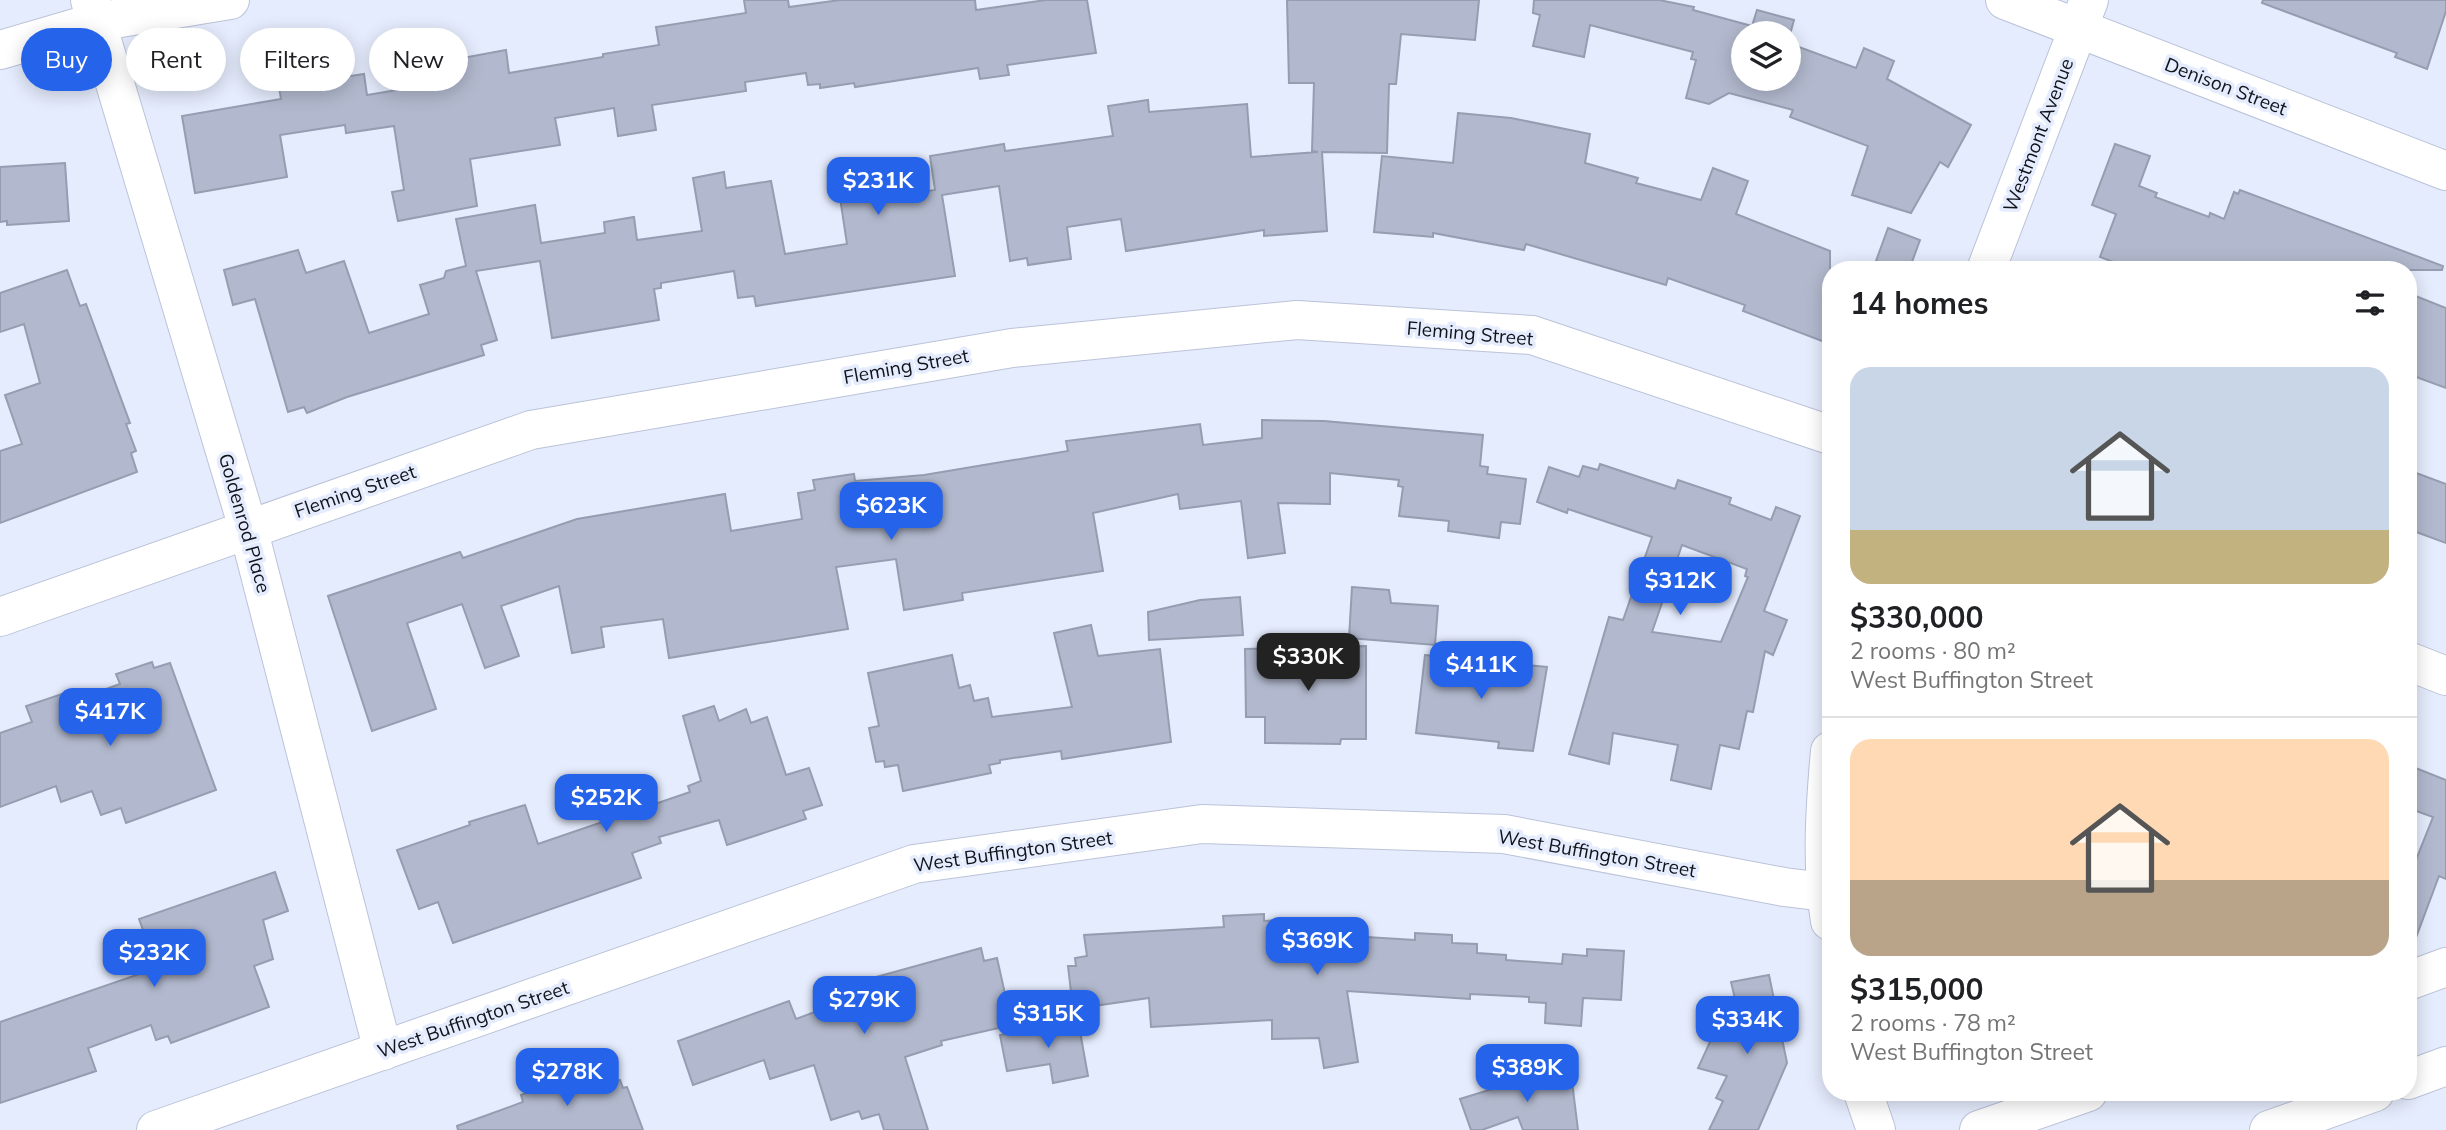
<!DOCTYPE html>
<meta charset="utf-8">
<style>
:root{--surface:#fff;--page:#f6f6f6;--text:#202124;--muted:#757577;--line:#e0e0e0;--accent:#2563eb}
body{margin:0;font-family:Mulish,sans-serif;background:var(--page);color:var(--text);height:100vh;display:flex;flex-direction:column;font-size:26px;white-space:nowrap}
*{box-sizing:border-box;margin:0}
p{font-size:23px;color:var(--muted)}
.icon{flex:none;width:38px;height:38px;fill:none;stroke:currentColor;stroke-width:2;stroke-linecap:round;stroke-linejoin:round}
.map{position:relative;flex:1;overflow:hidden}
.drawer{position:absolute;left:1822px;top:261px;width:595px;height:840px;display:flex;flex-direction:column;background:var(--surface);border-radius:28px;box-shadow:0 4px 18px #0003}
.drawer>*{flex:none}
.top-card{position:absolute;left:21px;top:28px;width:665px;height:63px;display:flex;gap:14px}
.tools{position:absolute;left:1731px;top:21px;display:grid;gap:14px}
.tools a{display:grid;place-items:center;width:70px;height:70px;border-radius:50%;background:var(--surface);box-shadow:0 4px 18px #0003;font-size:35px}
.price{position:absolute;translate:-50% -60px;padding:0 16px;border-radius:14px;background:var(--accent);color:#fff;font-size:23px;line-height:46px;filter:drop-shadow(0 2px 4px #0008)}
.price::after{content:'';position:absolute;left:50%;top:42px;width:21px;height:16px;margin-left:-10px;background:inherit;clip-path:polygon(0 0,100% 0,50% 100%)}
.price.selected{background:#222;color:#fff}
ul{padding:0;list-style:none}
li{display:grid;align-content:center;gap:14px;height:371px;padding:0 28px}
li+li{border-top:2px solid var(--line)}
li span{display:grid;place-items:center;height:217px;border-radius:21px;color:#555}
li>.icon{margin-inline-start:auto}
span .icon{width:126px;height:126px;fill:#fffc;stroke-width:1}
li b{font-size:30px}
h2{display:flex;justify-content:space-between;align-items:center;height:84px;padding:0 28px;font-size:30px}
.chip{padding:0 24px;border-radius:32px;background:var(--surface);box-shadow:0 4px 18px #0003;font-size:24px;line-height:63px}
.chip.selected{background:var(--accent);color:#fff}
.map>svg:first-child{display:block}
.building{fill:#b2b9ce;stroke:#959db1;stroke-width:2;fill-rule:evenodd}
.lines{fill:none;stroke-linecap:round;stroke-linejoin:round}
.street-casing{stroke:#bbc3d8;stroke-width:40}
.primary-casing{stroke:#bbc3d8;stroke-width:40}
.street{stroke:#fff;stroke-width:38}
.primary{stroke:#fff;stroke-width:38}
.labels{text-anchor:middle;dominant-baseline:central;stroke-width:7;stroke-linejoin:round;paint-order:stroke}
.street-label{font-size:19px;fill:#11131a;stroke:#e5ecfd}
</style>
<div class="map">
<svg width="2446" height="1130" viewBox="0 0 2446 1130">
<rect width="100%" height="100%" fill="#e5ecfd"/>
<g class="building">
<polygon points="744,0 788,0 789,7 840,0 975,0 976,10 1046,0 1087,0 1096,53 1007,65 1009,75 980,79 978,68 855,87 854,83 820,88 820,84 808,85 806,73 745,82 746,91 652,105 656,130 618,136 614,108 555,118 560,145 470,159 477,206 398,221 392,192 404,190 394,126 346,133 345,125 280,135 287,177 195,193 182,116 281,99 279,87 364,74 367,95 433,84 430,64 506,50 509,73 603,57 603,54 659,45 656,27 746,13"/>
<polygon points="1287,0 1479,0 1475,40 1401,34 1396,84 1389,84 1387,153 1322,152 1327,231 1264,236 1264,230 1126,251 1121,219 1067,227 1071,259 1028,265 1027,258 1010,261 999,186 942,195 955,276 756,306 754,296 738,298 734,271 661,283 661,288 654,289 659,320 552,338 540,261 476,271 497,340 481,345 484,355 347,397 307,413 304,407 288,412 255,299 233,305 224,270 298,250 306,273 344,261 369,333 429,314 420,285 444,278 446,271 466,266 456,219 535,205 541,243 605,233 604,222 634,217 637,240 702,231 693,178 724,172 726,188 771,181 785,254 847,244 836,171 869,166 874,199 935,190 930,156 1004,144 1005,151 1113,136 1108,106 1148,100 1149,112 1247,104 1251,157 1318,152 1312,151 1314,83 1289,83"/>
<polygon points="1534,0 1659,0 1694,7 1693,10 1752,26 1757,10 1794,20 1788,42 1788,33 1743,33 1743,79 1788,79 1788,43 1856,68 1864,48 1894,61 1887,79 1971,125 1948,167 1940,162 1911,213 1852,195 1868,146 1790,117 1793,110 1729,93 1709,104 1686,98 1696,60 1691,59 1693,52 1590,25 1584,57 1533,46 1540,15 1533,13"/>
<polygon points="2263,0 2446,0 2446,11 2427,69 2395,57 2397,53 2262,3"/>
<polygon points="1458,113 1511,118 1590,134 1585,163 1638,178 1636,183 1701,200 1713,168 1748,181 1736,214 1830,251 1830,344 1743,311 1745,305 1668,278 1666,285 1526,244 1524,250 1433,233 1433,237 1374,232 1382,156 1453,163"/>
<polygon points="2115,144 2150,156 2139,186 2157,193 2155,197 2209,217 2210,213 2224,219 2234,192 2238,194 2240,190 2443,266 2442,270 2134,270 2100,257 2116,214 2092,205"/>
<polygon points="65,163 69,221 7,225 7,221 0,222 0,167"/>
<polygon points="1888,228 1920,240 1909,270 1899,270 1876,261"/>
<polygon points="67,270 80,306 86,304 130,423 126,424 136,451 131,453 137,472 0,523 0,451 22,444 5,395 40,383 24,324 0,332 0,293"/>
<polygon points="2408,293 2446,308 2446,388 2408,374"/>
<polygon points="1262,420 1324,421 1483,435 1480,466 1488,467 1487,474 1526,479 1520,524 1501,522 1499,538 1448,531 1449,521 1399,516 1403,487 1398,486 1399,480 1330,473 1330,504 1278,503 1285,553 1248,558 1241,501 1180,509 1178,494 1093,513 1103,571 962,593 963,600 904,610 896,559 836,567 848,629 669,658 663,619 601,627 604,647 572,653 559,586 501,606 519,656 485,668 462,604 407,623 436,709 372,731 328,596 460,552 463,558 577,519 725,494 731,531 802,519 798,493 815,490 813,480 854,474 855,481 924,475 1068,451 1066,441 1200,424 1203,445 1262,438"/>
<path d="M1600 464 1675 489 1678 480 1731 498 1729 504 1771 520 1776 507 1800 516 1764 611 1787 620 1773 655 1765 651 1753 712 1747 711 1739 749 1720 745 1711 789 1671 780 1678 745 1613 733 1609 764 1569 754 1609 617 1623 620 1652 537 1568 509 1567 513 1537 502 1549 467 1579 477 1583 466 1598 470ZM1682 545 1747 569 1745 576 1748 577 1721 642 1652 632Z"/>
<polygon points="2408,470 2446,484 2446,543 2408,529"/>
<polygon points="1352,587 1389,590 1391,603 1438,606 1435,645 1349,638"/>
<polygon points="1240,597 1243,635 1149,640 1148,612 1200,600"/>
<polygon points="1091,625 1098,656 1160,649 1171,742 1062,759 1061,751 1000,760 1000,763 989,765 991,773 903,791 898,765 885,767 884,761 876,762 869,728 879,726 868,673 952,655 959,688 970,685 974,701 988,698 992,717 1072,707 1054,633"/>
<polygon points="1366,646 1366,739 1341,739 1340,744 1265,743 1265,717 1246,717 1245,649"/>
<polygon points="1425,655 1547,667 1533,751 1498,748 1499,742 1416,733"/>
<polygon points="152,662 154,668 170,663 216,790 126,823 121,808 101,815 92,791 61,802 56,786 0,807 0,733 32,722 26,706 62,694 65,704 120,684 116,674"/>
<polygon points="714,706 719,721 746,709 751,723 767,717 786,775 809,768 822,805 803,811 806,819 727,845 719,820 659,837 661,843 632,853 641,878 453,943 438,902 419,909 397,850 470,825 469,822 525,805 538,844 690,792 688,786 701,781 683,716"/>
<polygon points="2408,765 2446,780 2446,879 2439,876 2411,951 2408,951 2408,880 2433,817 2408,808"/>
<polygon points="275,872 288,911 263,920 273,959 254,966 269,1007 171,1043 168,1036 156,1040 151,1025 88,1048 96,1071 0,1103 0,1022 157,968 139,919"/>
<polygon points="1264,914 1264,921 1285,920 1285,932 1415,940 1415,933 1452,935 1452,943 1477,944 1477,953 1506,955 1506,960 1562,964 1563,954 1587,956 1587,949 1624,951 1621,1000 1583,998 1581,1026 1545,1023 1546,1003 1529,1002 1529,997 1470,994 1470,999 1347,991 1358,1062 1324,1068 1319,1038 1272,1039 1272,1020 1151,1027 1149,998 1073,1009 1068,966 1076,966 1075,958 1087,956 1084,935 1224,927 1223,916"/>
<polygon points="981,948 984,961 997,958 1012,1025 941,1041 942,1045 905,1057 928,1130 884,1130 879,1114 862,1119 859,1111 831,1120 814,1065 770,1079 764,1060 693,1085 678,1041 789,1001 796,1019 855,997 852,987 869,979"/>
<polygon points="1769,975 1787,1063 1758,1130 1709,1130 1723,1101 1716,1098 1727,1076 1698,1068 1721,1018 1719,1006 1736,1003 1731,982"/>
<polygon points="1078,1020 1088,1076 1053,1083 1050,1064 1007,1071 1000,1035"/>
<polygon points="1570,1065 1578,1130 1523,1130 1518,1117 1482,1130 1471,1130 1460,1099"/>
<polygon points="600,1068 606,1084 620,1080 623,1088 627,1087 643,1130 458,1130 457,1126 523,1102 521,1095"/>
</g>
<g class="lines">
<g class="street-casing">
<g id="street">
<polyline points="90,0 248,528 383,1051"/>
<polyline points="2005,0 2446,171"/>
<polyline points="0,50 96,22 230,0"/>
<polyline points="1986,270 2089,0"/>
<polyline points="0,617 531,430 1012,348 1297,320 1532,335 1830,435"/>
<polyline points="2408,661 2446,676"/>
<path d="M1830 751C1825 807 1821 865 1830 921"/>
<polyline points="2408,981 2446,967"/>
<polyline points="1863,1092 1876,1130"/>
<polyline points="156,1130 914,864 1202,824 1504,834 1784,887 1825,892"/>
<polyline points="1979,1130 2088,1092"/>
</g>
</g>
<g class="primary-casing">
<g id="primary">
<polyline points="2408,1080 2446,1066"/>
<polyline points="2269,1130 2375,1092"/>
</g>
</g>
<use href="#street" class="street"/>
<use href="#primary" class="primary"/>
</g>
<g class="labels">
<g class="street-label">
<text transform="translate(2226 86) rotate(21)">Denison Street</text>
<text transform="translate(2038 135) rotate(-69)">Westmont Avenue</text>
<text transform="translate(1470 333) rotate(5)">Fleming Street</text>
<text transform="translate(906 366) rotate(-10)">Fleming Street</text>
<text transform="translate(355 491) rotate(-19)">Fleming Street</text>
<text transform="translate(245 523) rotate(74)">Goldenrod Place</text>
<text transform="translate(1013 851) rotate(-8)">West Buffington Street</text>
<text transform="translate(1597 853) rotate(10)">West Buffington Street</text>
<text transform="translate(473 1019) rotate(-19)">West Buffington Street</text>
</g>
</g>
</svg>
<div class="tools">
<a><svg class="icon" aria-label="layers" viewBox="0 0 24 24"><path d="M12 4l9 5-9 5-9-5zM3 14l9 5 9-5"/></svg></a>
</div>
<b class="price" style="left:878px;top:217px">$231K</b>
<b class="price" style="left:891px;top:542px">$623K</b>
<b class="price" style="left:1680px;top:617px">$312K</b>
<b class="price selected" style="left:1308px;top:693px">$330K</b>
<b class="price" style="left:1481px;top:701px">$411K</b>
<b class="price" style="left:110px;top:748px">$417K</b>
<b class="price" style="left:606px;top:834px">$252K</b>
<b class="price" style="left:1317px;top:977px">$369K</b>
<b class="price" style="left:154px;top:989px">$232K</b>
<b class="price" style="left:864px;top:1036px">$279K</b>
<b class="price" style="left:1048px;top:1050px">$315K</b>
<b class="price" style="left:1747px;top:1056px">$334K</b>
<b class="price" style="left:1527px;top:1104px">$389K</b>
<b class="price" style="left:567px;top:1108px">$278K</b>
<div class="top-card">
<a class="chip selected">Buy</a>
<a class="chip">Rent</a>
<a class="chip">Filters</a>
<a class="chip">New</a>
</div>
<section class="drawer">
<h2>14 homes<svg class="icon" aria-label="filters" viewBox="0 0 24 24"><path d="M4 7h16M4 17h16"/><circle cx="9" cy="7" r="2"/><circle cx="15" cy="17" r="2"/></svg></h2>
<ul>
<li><span style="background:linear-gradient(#c9d6e8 75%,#c2b280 0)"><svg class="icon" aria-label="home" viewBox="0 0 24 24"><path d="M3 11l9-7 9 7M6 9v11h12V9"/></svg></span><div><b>$330,000</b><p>2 rooms · 80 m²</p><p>West Buffington Street</p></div></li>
<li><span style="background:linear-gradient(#ffd9b3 65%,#b9a48a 0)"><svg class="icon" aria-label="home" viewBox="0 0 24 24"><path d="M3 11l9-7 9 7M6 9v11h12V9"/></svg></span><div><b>$315,000</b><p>2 rooms · 78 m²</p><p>West Buffington Street</p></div></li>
</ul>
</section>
</div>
